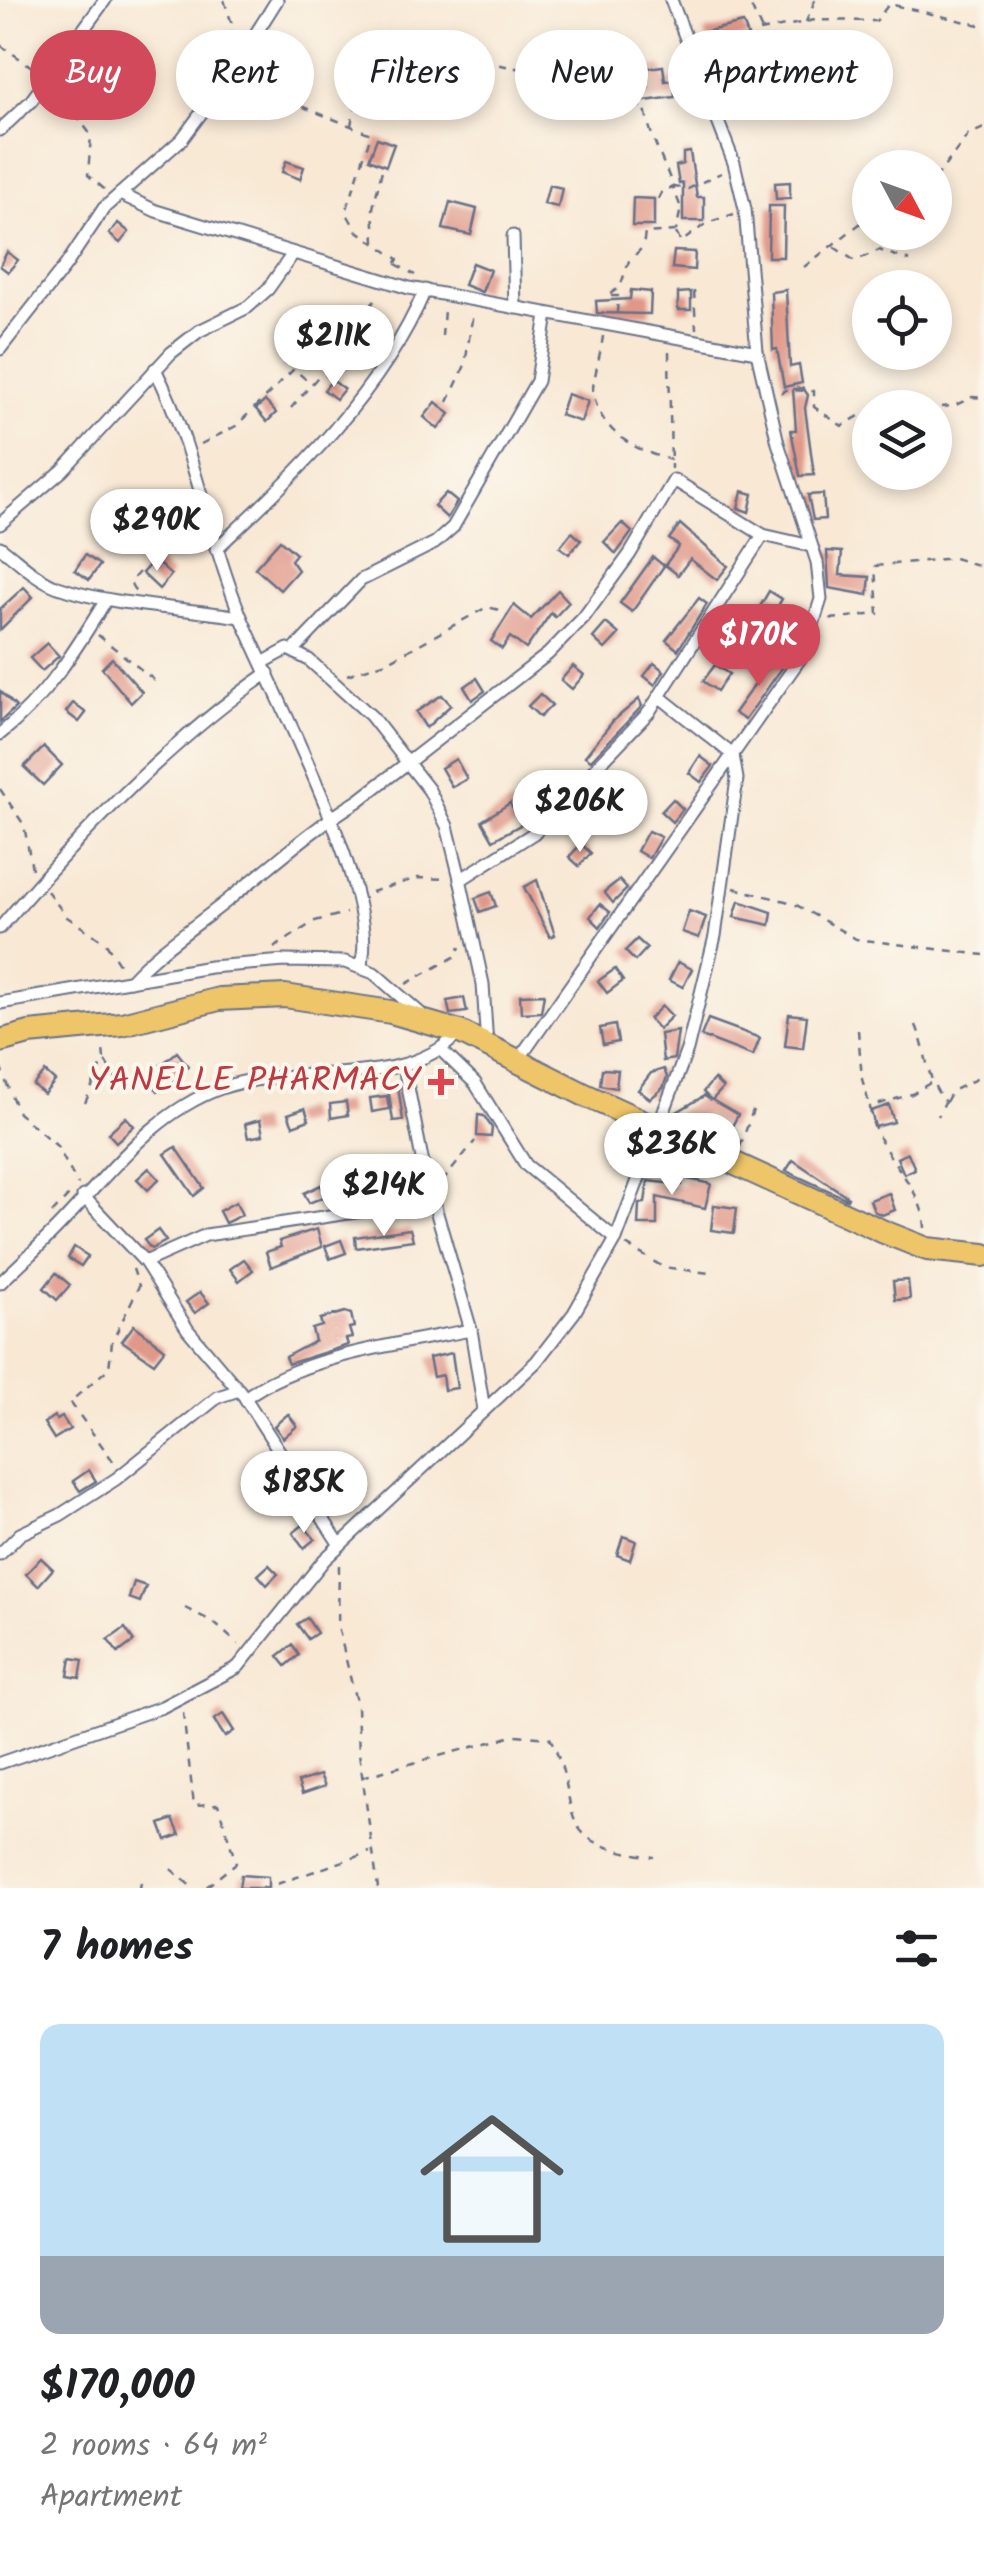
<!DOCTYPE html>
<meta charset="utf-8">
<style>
:root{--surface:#fff;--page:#f6f6f6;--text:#202124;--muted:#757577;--line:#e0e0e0;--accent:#d1495b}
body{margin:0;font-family:Kalam,sans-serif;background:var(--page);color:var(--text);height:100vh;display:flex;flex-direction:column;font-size:38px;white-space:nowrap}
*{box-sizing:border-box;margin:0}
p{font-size:32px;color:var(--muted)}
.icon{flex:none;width:55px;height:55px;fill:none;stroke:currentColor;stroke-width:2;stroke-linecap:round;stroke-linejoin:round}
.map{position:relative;height:1888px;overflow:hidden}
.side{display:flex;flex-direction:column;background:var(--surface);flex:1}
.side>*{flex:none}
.guide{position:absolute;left:30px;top:30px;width:925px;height:90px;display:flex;gap:20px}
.needle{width:65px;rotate:131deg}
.fabs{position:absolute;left:852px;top:150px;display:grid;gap:20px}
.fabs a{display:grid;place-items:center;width:100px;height:100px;border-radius:50%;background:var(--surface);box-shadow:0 5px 15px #0003;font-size:50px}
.price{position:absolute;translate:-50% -85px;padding:0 22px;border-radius:35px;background:#fff;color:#222;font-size:32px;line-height:65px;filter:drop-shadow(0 2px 5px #0008)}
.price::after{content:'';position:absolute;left:50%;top:60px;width:30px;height:22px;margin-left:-15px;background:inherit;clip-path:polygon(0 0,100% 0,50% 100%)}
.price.current{background:var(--accent);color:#fff}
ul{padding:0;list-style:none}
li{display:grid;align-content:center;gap:20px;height:530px;padding:0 40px}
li+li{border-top:2px solid var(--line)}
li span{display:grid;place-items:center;height:310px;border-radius:20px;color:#555}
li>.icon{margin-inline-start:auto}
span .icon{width:180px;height:180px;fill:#fffc;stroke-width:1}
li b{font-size:42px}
h2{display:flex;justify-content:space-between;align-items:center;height:120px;padding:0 40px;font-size:42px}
.tag{padding:0 35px;border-radius:45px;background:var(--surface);box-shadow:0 5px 15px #0003;font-size:35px;line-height:90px}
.tag.current{background:var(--accent);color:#fff}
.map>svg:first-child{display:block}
.building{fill:#e09889}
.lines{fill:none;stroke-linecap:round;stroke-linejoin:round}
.street-casing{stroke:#687087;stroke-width:15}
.highway-casing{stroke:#687087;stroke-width:26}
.path{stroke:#687087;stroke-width:2.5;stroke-dasharray:8 8;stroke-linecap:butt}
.street{stroke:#fff;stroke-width:11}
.highway{stroke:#eec569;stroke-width:22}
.health-dot{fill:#e0444e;stroke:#fbf7ec;stroke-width:4}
.labels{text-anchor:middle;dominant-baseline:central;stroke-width:8;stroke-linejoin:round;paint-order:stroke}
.health-label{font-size:35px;fill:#be3a42;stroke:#fbf7ec;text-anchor:end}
</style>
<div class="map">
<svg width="984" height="1888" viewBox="0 0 984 1888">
<rect width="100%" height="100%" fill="#fbf7ec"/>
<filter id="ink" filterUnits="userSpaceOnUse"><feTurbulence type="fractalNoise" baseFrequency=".01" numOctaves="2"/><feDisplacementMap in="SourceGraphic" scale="20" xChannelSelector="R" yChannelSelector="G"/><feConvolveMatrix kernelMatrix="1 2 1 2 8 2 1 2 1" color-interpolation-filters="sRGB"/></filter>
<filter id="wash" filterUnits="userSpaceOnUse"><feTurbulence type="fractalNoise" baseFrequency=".0048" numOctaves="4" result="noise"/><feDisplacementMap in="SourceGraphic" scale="40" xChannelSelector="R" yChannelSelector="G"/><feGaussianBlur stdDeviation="2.25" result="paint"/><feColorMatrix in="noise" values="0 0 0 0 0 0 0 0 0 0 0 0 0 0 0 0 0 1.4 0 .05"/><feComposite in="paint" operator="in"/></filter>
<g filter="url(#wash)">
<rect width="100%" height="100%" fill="#f8e8d4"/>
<g id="blocks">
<g class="building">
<polygon points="743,23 748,36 736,40 740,59 726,62 723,46 710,50 704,32"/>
<polygon points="663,66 665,81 674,80 675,97 637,102 636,88 648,87 647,68"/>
<polygon points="377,138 394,144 386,166 369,159"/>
<polygon points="690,152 697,197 704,197 704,221 683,221 683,183 679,184 676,166 683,164 683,153"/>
<polygon points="286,161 304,167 300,179 282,172"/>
<polygon points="790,182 790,198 776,199 775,183"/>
<polygon points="549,185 562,188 558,207 544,204"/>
<polygon points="633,198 654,199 654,226 632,226"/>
<polygon points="450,202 477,209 471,235 443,229"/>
<polygon points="769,206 784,206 783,257 768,257"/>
<polygon points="118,223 129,232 120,243 109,234"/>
<polygon points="674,251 695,252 694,270 672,268"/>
<polygon points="7,252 18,260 8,272 0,266"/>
<polygon points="472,263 490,270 482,292 464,285"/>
<polygon points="631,290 651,292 650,314 597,313 596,301 630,299"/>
<polygon points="786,290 790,367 799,365 802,383 784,387 777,349 773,350 771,292"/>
<polygon points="691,292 691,310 678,310 678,293"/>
<polygon points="332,380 344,389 336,399 324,390"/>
<polygon points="803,388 808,395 805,408 814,475 800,476 791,430 796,430 793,389"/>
<polygon points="567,394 588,401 581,422 560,415"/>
<polygon points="265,401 276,413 267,422 256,409"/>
<polygon points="436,402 450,414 438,429 424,417"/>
<polygon points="742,491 753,494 749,512 738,508"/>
<polygon points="446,493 457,502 447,518 434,506"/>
<polygon points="823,494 825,519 813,520 808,495"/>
<polygon points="622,523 632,532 616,554 604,542"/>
<polygon points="680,524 728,566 717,580 690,559 678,575 665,565 679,546 669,539"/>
<polygon points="572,532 581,540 569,554 560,547"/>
<polygon points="280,540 296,554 291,560 298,570 280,590 255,568"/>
<polygon points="827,551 842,552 840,575 870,577 868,595 829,588"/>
<polygon points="85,555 100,565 89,580 75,570"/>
<polygon points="653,557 664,566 632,612 620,603"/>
<polygon points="154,560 171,575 159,589 142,573"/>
<polygon points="24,587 33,597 0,630 0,609"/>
<polygon points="558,590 569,602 555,617 551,613 526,649 510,637 502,649 491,641 514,605 531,619"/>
<polygon points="769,591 782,599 771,618 758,610"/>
<polygon points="699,598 707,604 678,650 666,640"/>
<polygon points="606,623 619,634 605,649 593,638"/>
<polygon points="736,624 747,633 737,647 725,637"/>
<polygon points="47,643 59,656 42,671 30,658"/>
<polygon points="774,657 784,665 745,720 734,713"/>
<polygon points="112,658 142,692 131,703 102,668"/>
<polygon points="654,663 664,671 655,685 644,676"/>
<polygon points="715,665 729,674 717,691 703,681"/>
<polygon points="573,666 584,675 572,689 561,680"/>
<polygon points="477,678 485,691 472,700 464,687"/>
<polygon points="0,691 16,707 0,722"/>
<polygon points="540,694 552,705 540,717 528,706"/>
<polygon points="442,695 451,705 426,728 416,712"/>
<polygon points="639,699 642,706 591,760 585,756 613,721"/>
<polygon points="73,703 86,713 79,722 66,712"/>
<polygon points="44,747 62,765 43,785 24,767"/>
<polygon points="700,756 713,766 701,782 689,773"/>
<polygon points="456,759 467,779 452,787 441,768"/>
<polygon points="626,778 636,788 625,800 615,790"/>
<polygon points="673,799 683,809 672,822 661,812"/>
<polygon points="510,803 522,824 493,840 482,821"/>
<polygon points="648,831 661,837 649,858 637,851"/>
<polygon points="581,844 591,853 579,866 569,857"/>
<polygon points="537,880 555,935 550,937 524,887"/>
<polygon points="619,880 627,889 613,903 604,892"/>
<polygon points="491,892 496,906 480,912 475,898"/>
<polygon points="739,901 772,912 770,925 734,917"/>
<polygon points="600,904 610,912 600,927 590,917"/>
<polygon points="689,911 706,917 699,938 682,932"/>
<polygon points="637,939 647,948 635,961 625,951"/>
<polygon points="678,962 692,969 683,987 669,980"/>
<polygon points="615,969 623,981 607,993 598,981"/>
<polygon points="544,994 541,1012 521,1013 520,995"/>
<polygon points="464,998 467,1012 450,1014 447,1001"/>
<polygon points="662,1006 672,1016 659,1029 649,1019"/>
<polygon points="789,1014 807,1016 803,1048 785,1046"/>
<polygon points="708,1019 760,1038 753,1056 701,1036"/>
<polygon points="615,1025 618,1042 603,1045 600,1028"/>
<polygon points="678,1031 674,1059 663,1061 660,1034"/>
<polygon points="177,1052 188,1066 158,1091 146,1077"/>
<polygon points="602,1069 618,1070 616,1088 600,1085"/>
<polygon points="664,1069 667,1077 663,1088 650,1099 638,1090 651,1073"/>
<polygon points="45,1072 55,1081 44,1094 33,1085"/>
<polygon points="714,1079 723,1088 712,1100 738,1115 730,1130 706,1115 685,1124 677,1112 704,1096 711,1100 703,1092"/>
<polygon points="398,1086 403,1120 393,1121 388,1088"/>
<polygon points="387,1096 389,1109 372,1112 370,1098"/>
<polygon points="346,1102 348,1115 331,1118 330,1104"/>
<polygon points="889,1105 894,1122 875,1127 871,1111"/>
<polygon points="305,1108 309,1120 293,1126 288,1114"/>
<polygon points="478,1115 484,1116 492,1128 491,1137 477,1136"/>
<polygon points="126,1117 134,1126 116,1142 108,1133"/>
<polygon points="260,1120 263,1135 248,1138 245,1124"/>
<polygon points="612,1139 639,1146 634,1165 607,1159"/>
<polygon points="176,1147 204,1188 194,1196 165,1154"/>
<polygon points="908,1153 915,1169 904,1174 897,1158"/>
<polygon points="793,1160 848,1197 847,1199 786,1171"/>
<polygon points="149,1168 159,1179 148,1190 137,1179"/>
<polygon points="413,1172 417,1185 403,1190 399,1176"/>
<polygon points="684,1178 711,1184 705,1208 657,1197 657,1225 638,1225 639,1204 645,1203 648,1181 682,1185"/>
<polygon points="368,1183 371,1196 358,1199 354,1186"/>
<polygon points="321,1185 326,1196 309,1203 304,1193"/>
<polygon points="889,1193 895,1210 882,1215 874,1211 870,1200"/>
<polygon points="236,1202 242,1215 225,1223 219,1211"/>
<polygon points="714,1205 737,1208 734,1233 711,1230"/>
<polygon points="317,1229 322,1247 271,1267 266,1252 281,1247 279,1241"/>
<polygon points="410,1229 413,1240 356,1248 355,1237"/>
<polygon points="158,1230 166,1241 151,1249 144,1240"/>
<polygon points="341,1240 346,1253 330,1259 325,1246"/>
<polygon points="74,1247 88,1256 81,1266 68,1258"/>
<polygon points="244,1259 253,1270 239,1281 230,1269"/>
<polygon points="56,1273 70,1285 57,1300 44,1288"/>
<polygon points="908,1280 910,1299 895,1300 893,1281"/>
<polygon points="200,1292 209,1303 195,1313 186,1302"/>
<polygon points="345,1312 351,1314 354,1327 349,1328 352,1338 346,1339 348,1345 288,1364 285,1357 315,1341 312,1329 322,1326 320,1319"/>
<polygon points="134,1325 165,1349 154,1363 122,1341"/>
<polygon points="452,1353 457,1388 444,1390 442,1375 433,1377 429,1358"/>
<polygon points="288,1414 297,1426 283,1438 274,1426"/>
<polygon points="54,1416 57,1420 62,1417 70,1429 54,1439 44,1423"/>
<polygon points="89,1470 96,1481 80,1491 73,1481"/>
<polygon points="303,1525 315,1539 304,1548 293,1533"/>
<polygon points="623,1536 636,1541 630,1560 617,1555"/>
<polygon points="41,1558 53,1569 38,1586 26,1574"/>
<polygon points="269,1565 278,1574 267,1585 258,1575"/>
<polygon points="134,1582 146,1586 140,1602 129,1598"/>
<polygon points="307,1618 317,1633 308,1639 297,1624"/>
<polygon points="125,1628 134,1641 118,1653 108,1640"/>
<polygon points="292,1645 299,1655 286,1666 278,1656"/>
<polygon points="71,1658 83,1660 80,1678 68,1676"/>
<polygon points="223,1714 234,1731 225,1737 214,1720"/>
<polygon points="320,1775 325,1786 302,1794 298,1782"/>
<polygon points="173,1819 180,1835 166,1840 160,1824"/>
<polygon points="241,1875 268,1877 268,1888 239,1888"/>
</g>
</g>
</g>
<g filter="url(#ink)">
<use href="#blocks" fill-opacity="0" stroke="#687087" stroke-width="2.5"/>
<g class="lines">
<g class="street-casing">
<g id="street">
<polyline points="0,130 31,101 105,0"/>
<polyline points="120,194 156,211 409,288 757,352"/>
<polyline points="513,236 515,308"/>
<polyline points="0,349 66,265 104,208 182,139 231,73 277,0"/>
<path d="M155 369C195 447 207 534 240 614 269 685 383 897 361 964"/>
<polyline points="0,524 63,470 171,353 199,331 248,307 268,289 292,255"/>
<path d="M0 547C18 560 36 579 58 587 108 605 185 608 240 617"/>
<path d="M216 549C296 474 382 392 425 290"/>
<polyline points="294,650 361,580 435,543 453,527 537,381 547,314"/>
<polyline points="264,662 288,649 309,660 371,716 429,790 447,826 459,874 483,984 487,1046"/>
<path d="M0 734C46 698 76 649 106 600"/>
<polyline points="460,880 534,833 649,712 763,535"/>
<path d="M0 928C77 837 170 741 268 673"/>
<path d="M130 981C161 947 198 925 233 896 275 863 313 828 358 801L548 654 584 617 630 554 674 480 763 535 811 546"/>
<polyline points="0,1003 210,967 285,961 345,962 374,973 422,1015"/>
<polyline points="442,1051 475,1083 526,1165 616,1239"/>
<polyline points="519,1059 804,653 821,599 817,562 778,443 757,352 745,209 734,163 671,0"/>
<polyline points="83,1196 145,1262 188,1330 243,1395"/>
<polyline points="145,1262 206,1235 433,1200"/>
<path d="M0 1283C20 1264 41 1245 60 1225 109 1174 152 1113 221 1088 297 1062 403 1093 460 1032"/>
<polyline points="471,1330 484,1410"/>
<path d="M340 1545 245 1398C300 1356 404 1343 471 1330L424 1169 404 1067"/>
<polyline points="0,1554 20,1534 60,1515 116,1479 218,1397 239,1390"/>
<polyline points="0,1763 162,1707 238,1667 324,1560 536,1362 574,1313 616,1239 687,1050 715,936 737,779 733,755 660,697"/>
</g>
</g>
<g class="highway-casing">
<polyline id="highway" points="0,1041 29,1033 122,1024 219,999 285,996 391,1012 460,1032 585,1095 884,1232 927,1249 984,1255"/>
</g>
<g class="path">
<polyline points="224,0 233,27 228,51"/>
<polyline points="806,22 815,0"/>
<polyline points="760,31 815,20 876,21 889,4 984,26"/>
<polyline points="0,45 35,69"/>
<polyline points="243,83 371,134 346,212 356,230 398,259 394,267"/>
<polyline points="56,88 91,135 88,175 104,189"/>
<polyline points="728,110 766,65 768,44 748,0"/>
<path d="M351 125 356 101 371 103 378 74 428 77 495 64 521 69 574 102 596 100 645 107C649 136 663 159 673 187L688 189 721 173"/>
<polyline points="935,179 968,135 984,128"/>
<polyline points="658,199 662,191 673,187 681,208 676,231"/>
<polyline points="676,233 681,242 707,223 734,214"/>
<polyline points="375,242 373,208 382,170"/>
<polyline points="834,247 855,261 879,250 910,261"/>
<polyline points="396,264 415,275"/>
<polyline points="804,267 870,216"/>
<polyline points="694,291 696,329"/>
<polyline points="617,313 618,296 607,296 620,287 629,261 643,247 645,233 676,231"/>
<polyline points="442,336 444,310"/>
<path d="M603 336C602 347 592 385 593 391 599 431 633 450 671 460"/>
<polyline points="669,352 671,469"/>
<polyline points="328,365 335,373"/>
<polyline points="324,369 328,380"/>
<polyline points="781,394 785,390 814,391 814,407 842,426 859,416 870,426"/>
<polyline points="448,402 465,365 473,313"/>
<polyline points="291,408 342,349 378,295"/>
<polyline points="925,408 954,406 972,397 984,398"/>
<polyline points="201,444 236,426 294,369 310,383"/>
<polyline points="135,591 130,582 139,572"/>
<polyline points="830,619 878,614 875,566 954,558 984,567"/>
<polyline points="98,635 159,684"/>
<polyline points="347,675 389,661 487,607 504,611"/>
<polyline points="0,789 24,825 32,869"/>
<polyline points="734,888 793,903 856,939 984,955"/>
<polyline points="47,891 67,917 106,943 123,970"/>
<polyline points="371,892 418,878 445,879"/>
<polyline points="274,948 315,921 346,913"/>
<polyline points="406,984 456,956 460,947"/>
<path d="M916 1025C928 1054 925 1078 945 1102L938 1116"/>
<polyline points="858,1030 862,1079 870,1107"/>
<polyline points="105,1061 117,1081"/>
<polyline points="0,1066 18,1113 57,1146 78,1185"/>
<polyline points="946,1102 952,1091 984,1075"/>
<polyline points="85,1103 104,1060 103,1047"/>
<polyline points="740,1147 753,1110"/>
<polyline points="442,1182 475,1141"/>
<polyline points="52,1213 70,1194"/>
<path d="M925 1228C923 1182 872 1151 870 1107L912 1094 930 1083"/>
<polyline points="626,1245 663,1267 710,1273"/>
<polyline points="113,1461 70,1402 109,1368 112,1342 139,1286 133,1269"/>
<polyline points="339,1565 338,1626 357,1706 359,1753 378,1888"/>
<polyline points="185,1608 213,1622 238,1644"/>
<polyline points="183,1713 194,1805 218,1804 236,1863 205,1888"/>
<path d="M362 1777 516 1735 550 1738C587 1811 543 1842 654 1857"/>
<polyline points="171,1869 193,1888"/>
<polyline points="277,1884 370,1852"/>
<polyline points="140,1888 141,1882"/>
</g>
<use href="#street" class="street"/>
<use href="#highway" class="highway"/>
</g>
</g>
<path class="health-dot" d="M436 1067h10v10h10v10h-10v10h-10v-10h-10v-10h10z"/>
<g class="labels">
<g class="health-label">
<text x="421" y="1082">YANELLE PHARMACY</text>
</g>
</g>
</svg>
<div class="fabs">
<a><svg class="needle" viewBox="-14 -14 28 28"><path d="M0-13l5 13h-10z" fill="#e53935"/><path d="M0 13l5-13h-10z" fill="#757577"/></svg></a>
<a><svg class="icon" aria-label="locate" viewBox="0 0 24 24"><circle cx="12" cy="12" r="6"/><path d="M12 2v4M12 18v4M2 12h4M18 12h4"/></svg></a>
<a><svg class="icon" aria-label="layers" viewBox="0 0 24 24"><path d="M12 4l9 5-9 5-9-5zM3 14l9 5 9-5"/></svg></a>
</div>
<b class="price" style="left:334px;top:390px">$211K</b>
<b class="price" style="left:157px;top:574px">$290K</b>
<b class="price current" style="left:759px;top:689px">$170K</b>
<b class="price" style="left:580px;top:855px">$206K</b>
<b class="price" style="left:672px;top:1198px">$236K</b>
<b class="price" style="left:384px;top:1239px">$214K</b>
<b class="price" style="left:304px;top:1536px">$185K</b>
<div class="guide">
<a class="tag current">Buy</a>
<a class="tag">Rent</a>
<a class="tag">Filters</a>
<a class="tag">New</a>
<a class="tag">Apartment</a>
</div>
</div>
<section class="side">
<h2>7 homes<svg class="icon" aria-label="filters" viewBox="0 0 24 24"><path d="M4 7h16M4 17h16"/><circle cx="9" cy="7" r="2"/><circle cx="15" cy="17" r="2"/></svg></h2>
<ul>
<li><span style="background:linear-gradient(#bfe0f5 75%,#9aa5b1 0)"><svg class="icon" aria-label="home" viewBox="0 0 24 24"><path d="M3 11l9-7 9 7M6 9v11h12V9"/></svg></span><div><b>$170,000</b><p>2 rooms · 64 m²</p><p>Apartment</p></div></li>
</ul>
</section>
